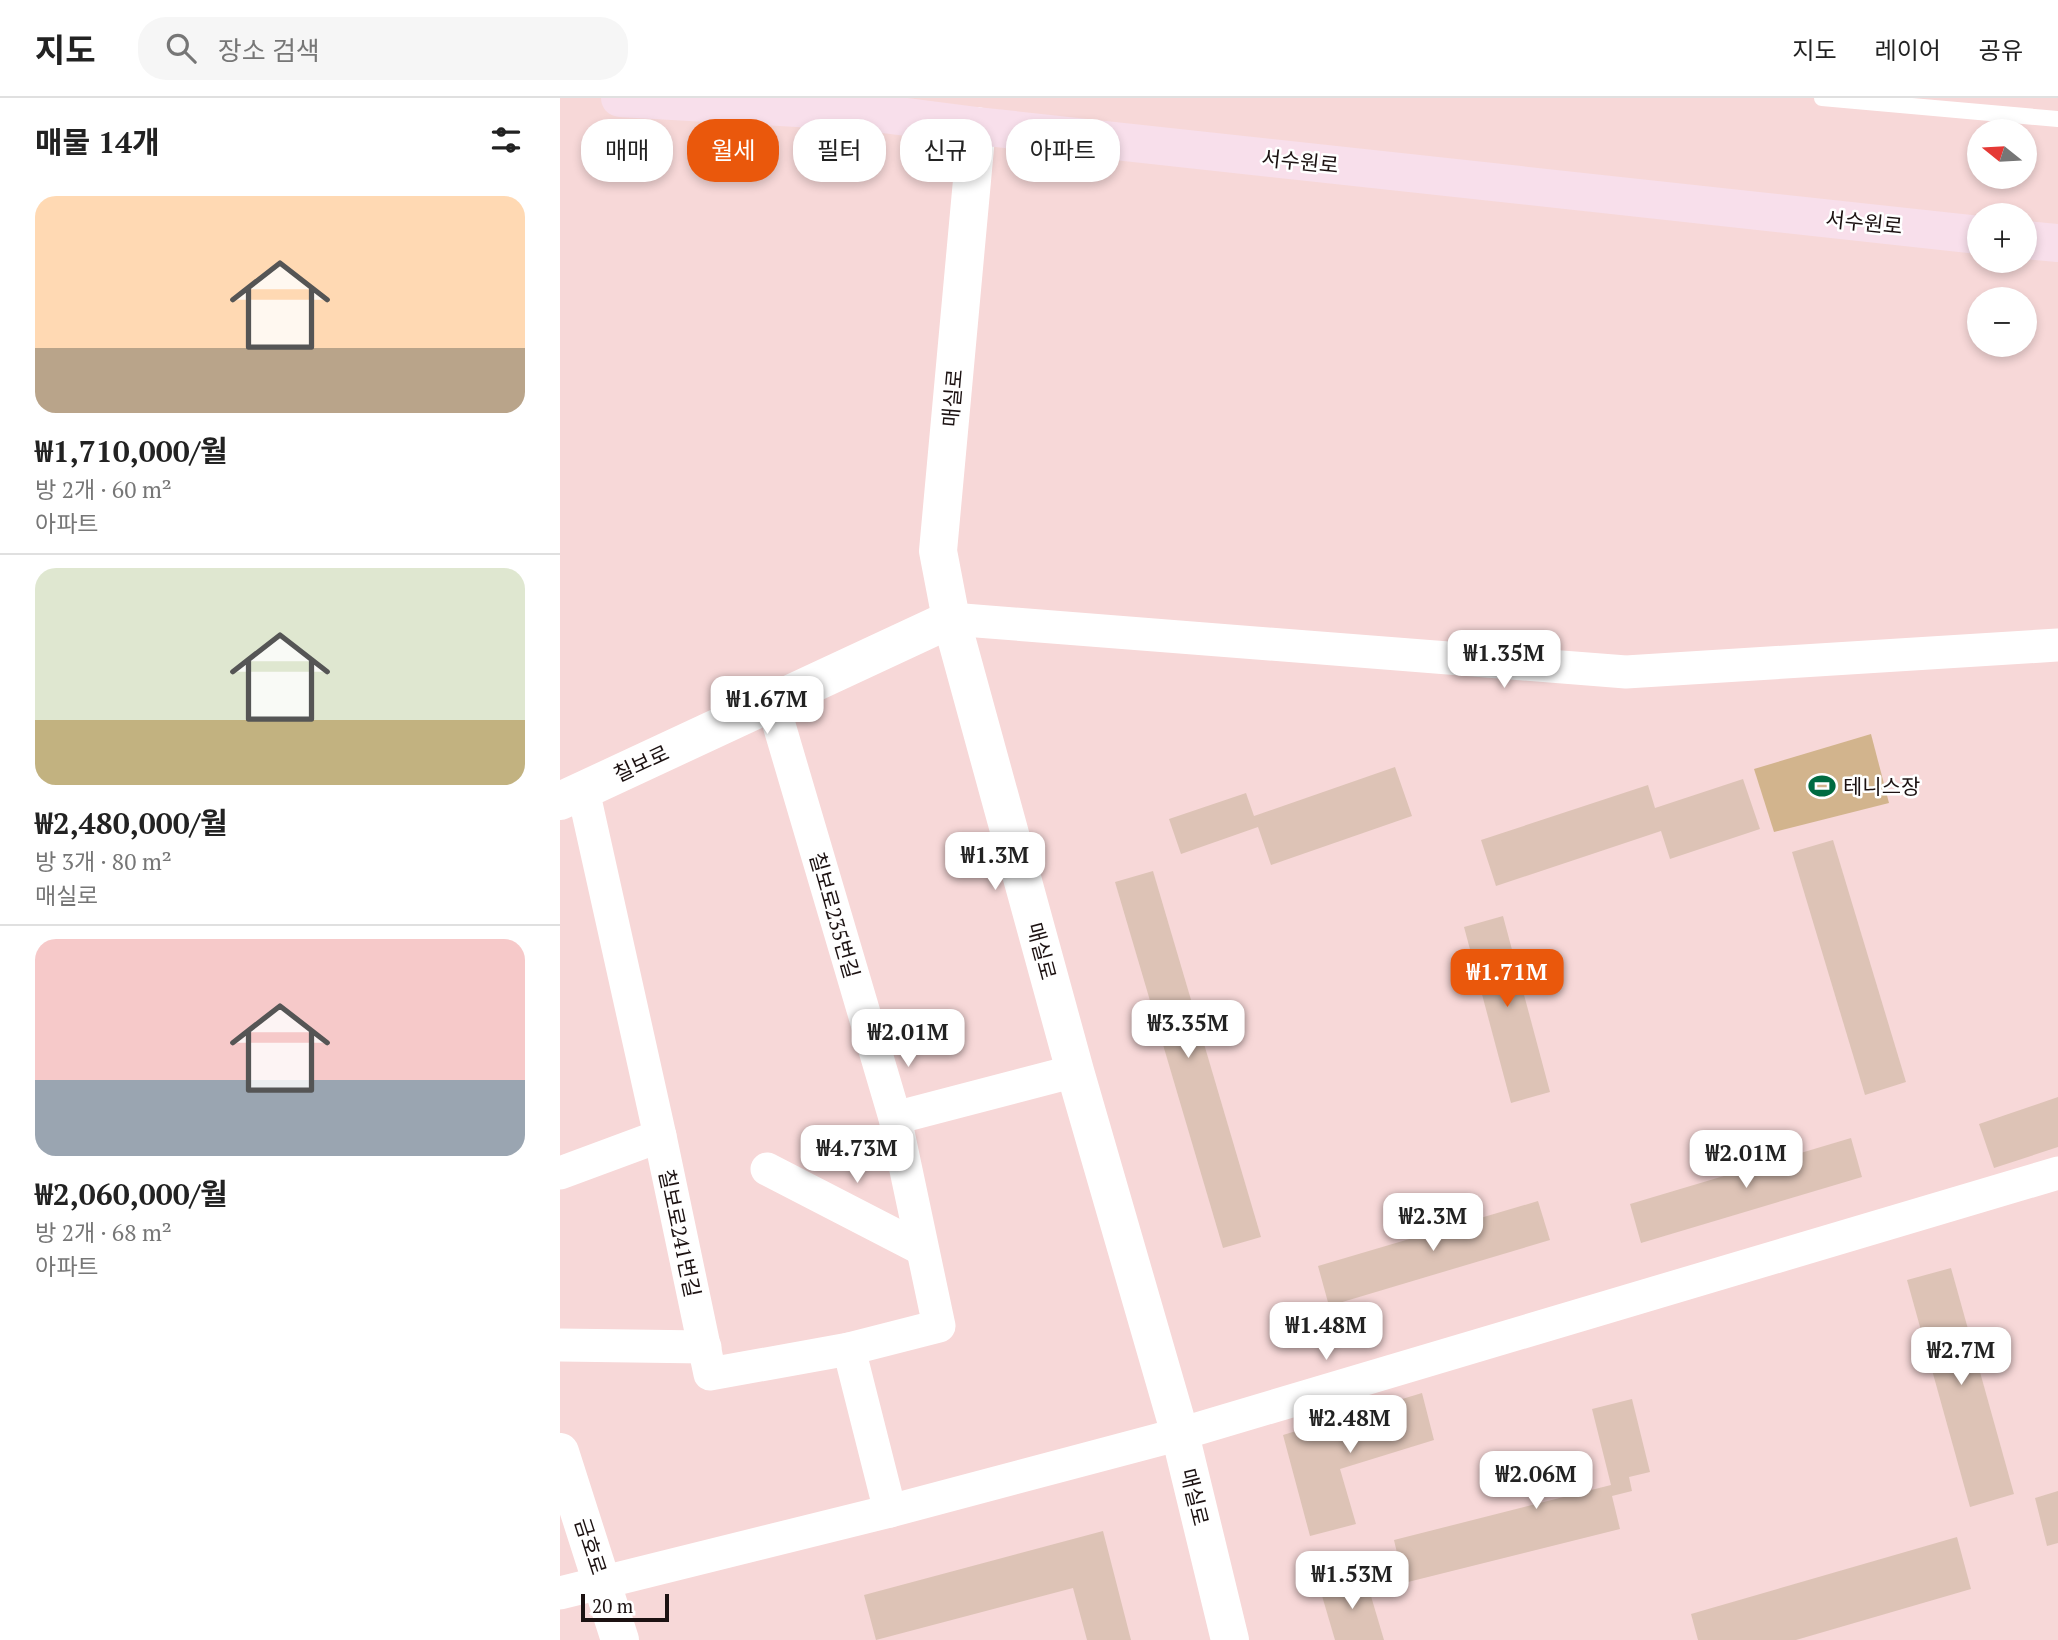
<!DOCTYPE html>
<html lang="ko">
<meta charset="utf-8">
<style>
:root{--surface:#fff;--page:#f6f6f6;--text:#222;--muted:#767676;--line:#e0e0e0;--accent:#ea580c}
body{margin:0;font-family:"PT Serif","Noto Sans KR",serif;background:var(--page);color:var(--text);height:100vh;display:flex;flex-direction:column;font-size:26px;white-space:nowrap}
*{box-sizing:border-box;margin:0}
p{font-size:23px;color:var(--muted)}
.icon{flex:none;width:38px;height:38px;fill:none;stroke:currentColor;stroke-width:2;stroke-linecap:round;stroke-linejoin:round}
.map{position:relative;flex:1;overflow:hidden}
.side{display:flex;flex-direction:column;background:var(--surface);width:560px}
.side>*{flex:none}
.top-card{position:absolute;left:21px;top:21px;width:665px;height:63px;display:flex;gap:14px}
.needle{width:46px;rotate:288deg}
.tools{position:absolute;left:1407px;top:21px;display:grid;gap:14px}
.tools a{display:grid;place-items:center;width:70px;height:70px;border-radius:50%;background:var(--surface);box-shadow:0 4px 10px #0003;font-size:35px}
.scale{position:absolute;left:21px;bottom:18px;width:88px;box-sizing:border-box;padding-left:7px;border:4px solid #1c1212;border-top:0;font-size:19px;line-height:24px;white-space:nowrap;color:#1c1212;-webkit-text-stroke:5px #fff;paint-order:stroke}
.price{position:absolute;translate:-50% -60px;padding:0 16px;border-radius:14px;background:#fff;color:#222;font-size:23px;line-height:46px;filter:drop-shadow(0 2px 4px #0008)}
.price::after{content:'';position:absolute;left:50%;top:42px;width:21px;height:16px;margin-left:-10px;background:inherit;clip-path:polygon(0 0,100% 0,50% 100%)}
.price.selected{background:var(--accent);color:#fff}
ul{padding:0;list-style:none}
li{display:grid;align-content:center;gap:14px;height:371px;padding:0 35px}
li+li{border-top:2px solid var(--line)}
li span{display:grid;place-items:center;height:217px;border-radius:21px;color:#555}
li>.icon{margin-inline-start:auto}
span .icon{width:126px;height:126px;fill:#fffc;stroke-width:1}
li b{font-size:30px}
h2{display:flex;justify-content:space-between;align-items:center;height:84px;padding:0 35px;font-size:30px}
.chip{padding:0 24px;border-radius:28px;background:var(--surface);box-shadow:0 4px 10px #0003;font-size:24px;line-height:63px}
.chip.selected{background:var(--accent);color:#fff}
header{display:flex;align-items:center;gap:42px;box-sizing:border-box;height:98px;padding:0 35px;background:var(--surface);border-bottom:2px solid var(--line)}
header strong{font-size:33px}
nav{display:flex;gap:38px;margin-inline-start:auto;font-size:24px}
.search{width:490px;height:63px;background:var(--page);display:flex;align-items:center;gap:18px;box-sizing:border-box;padding:0 24px;border-radius:28px;color:var(--muted);font-size:26px}
main{display:flex;flex:1;min-height:0}
.map>svg:first-child{display:block}
.green{fill:#d2b48d}
.building{fill:#ddc3b6}
.lines{fill:none;stroke-linecap:round;stroke-linejoin:round}
.service{stroke:#fff;stroke-width:16}
.minor{stroke:#fff;stroke-width:33}
.tertiary{stroke:#fff;stroke-width:38}
.secondary{stroke:#f8dfeb;stroke-width:38}
.labels{text-anchor:middle;dominant-baseline:central;stroke-width:5;stroke-linejoin:round;paint-order:stroke}
.street-label{font-size:21px;fill:#1c1212;stroke:#fff}
.poi-label{font-size:21px;fill:#1c1212;stroke:#fff;text-anchor:start}
</style>
<header>
<strong>지도</strong>
<div class="search"><svg class="icon" aria-label="search" viewBox="0 0 24 24"><circle cx="10" cy="10" r="6"/><path d="M15 15l6 6"/></svg>장소 검색</div>
<nav><a>지도</a><a>레이어</a><a>공유</a></nav>
</header>
<main>
<section class="side">
<h2>매물 14개<svg class="icon" aria-label="filters" viewBox="0 0 24 24"><path d="M4 7h16M4 17h16"/><circle cx="9" cy="7" r="2"/><circle cx="15" cy="17" r="2"/></svg></h2>
<ul>
<li><span style="background:linear-gradient(#ffd9b3 70%,#b9a48a 0)"><svg class="icon" aria-label="home" viewBox="0 0 24 24"><path d="M3 11l9-7 9 7M6 9v11h12V9"/></svg></span><div><b>₩1,710,000/월</b><p>방 2개 · 60 m²</p><p>아파트</p></div></li>
<li><span style="background:linear-gradient(#dfe7d0 70%,#c2b280 0)"><svg class="icon" aria-label="home" viewBox="0 0 24 24"><path d="M3 11l9-7 9 7M6 9v11h12V9"/></svg></span><div><b>₩2,480,000/월</b><p>방 3개 · 80 m²</p><p>매실로</p></div></li>
<li><span style="background:linear-gradient(#f6c9c9 65%,#9aa5b1 0)"><svg class="icon" aria-label="home" viewBox="0 0 24 24"><path d="M3 11l9-7 9 7M6 9v11h12V9"/></svg></span><div><b>₩2,060,000/월</b><p>방 2개 · 68 m²</p><p>아파트</p></div></li>
</ul>
</section>
<div class="map">
<svg width="1498" height="1542" viewBox="0 0 1498 1542">
<rect width="100%" height="100%" fill="#f7d8d8"/>
<polygon class="green" points="1311,636 1329,705 1214,734 1194,671"/>
<g class="building">
<polygon points="835,669 852,718 711,767 698,729 621,756 609,721 686,695 694,718"/>
<polygon points="1183,681 1200,731 1110,761 1101,733 936,788 921,742 1088,687 1095,710"/>
<polygon points="1273,742 1346,984 1305,997 1232,754"/>
<polygon points="593,773 701,1139 663,1150 555,784"/>
<polygon points="943,818 990,994 951,1005 904,829"/>
<polygon points="1498,999 1498,1049 1434,1070 1419,1026"/>
<polygon points="1291,1040 1302,1079 1081,1145 1070,1106"/>
<polygon points="978,1103 990,1142 769,1208 758,1168"/>
<polygon points="1391,1170 1454,1396 1410,1409 1347,1182"/>
<polygon points="862,1295 874,1342 780,1371 796,1426 750,1438 723,1337"/>
<polygon points="1072,1301 1090,1374 1069,1379 1072,1393 1052,1398 1060,1431 844,1485 834,1442 1051,1387 1032,1311"/>
<polygon points="1498,1393 1498,1445 1487,1448 1475,1400"/>
<polygon points="543,1433 571,1542 527,1542 513,1490 316,1542 304,1497"/>
<polygon points="1397,1439 1411,1491 1236,1542 1138,1542 1131,1516"/>
<polygon points="805,1478 824,1542 775,1542 760,1491"/>
</g>
<g class="lines">
<polyline class="service" points="1262,0 1498,21"/>
<g class="minor">
<polyline points="391,521 1066,574 1498,547"/>
<polyline points="212,603 335,1020 379,1228 289,1251"/>
<polyline points="23,692 100,1038 150,1276 289,1251 330,1413"/>
<polyline points="335,1020 515,973"/>
<polyline points="207,1071 362,1151"/>
<polyline points="0,1075 100,1038"/>
<polyline points="0,1247 145,1249"/>
<polyline points="0,1495 330,1413 620,1336 1498,1075"/>
</g>
<g class="tertiary">
<polyline points="417,28 378,453 391,521 515,973 620,1336 670,1542"/>
<polyline points="0,703 391,521"/>
<polyline points="0,1354 60,1542"/>
</g>
<g class="secondary">
<polyline points="60,0 307,14 417,28 1419,137"/>
<polyline points="1465,142 1498,145"/>
</g>
</g>
<defs>
<g id="stadium-bare" transform="scale(2.1)"><path d="M0-5a6.5 5 0 1 0 0 10a6.5 5 0 1 0 0-10ZM-3.5-1.8h7v3.6h-7Z" fill="#006b41" stroke="#fff" stroke-width="2.5" paint-order="stroke"/></g>
</defs>
<g fill-rule="evenodd">
<use href="#stadium-bare" x="1262" y="688"/>
</g>
<g class="labels">
<g class="street-label">
<text transform="translate(740 63) rotate(6)">서수원로</text>
<text transform="translate(1304 124) rotate(6)">서수원로</text>
<text transform="translate(392 300) rotate(-85)">매실로</text>
<text transform="translate(81 665) rotate(-25)">칠보로</text>
<text transform="translate(275 817) rotate(74)">칠보로235번길</text>
<text transform="translate(482 853) rotate(75)">매실로</text>
<text transform="translate(120 1135) rotate(78)">칠보로241번길</text>
<text transform="translate(635 1399) rotate(76)">매실로</text>
<text transform="translate(31 1448) rotate(72)">금호로</text>
</g>
<g class="poi-label">
<text x="1283" y="688">테니스장</text>
</g>
</g>
</svg>
<div class="tools">
<a><svg class="needle" viewBox="-14 -14 28 28"><path d="M0-13l5 13h-10z" fill="#e53935"/><path d="M0 13l5-13h-10z" fill="#767676"/></svg></a>
<a>+</a>
<a>−</a>
</div>
<div class="scale">20 m</div>
<b class="price" style="left:944px;top:592px">₩1.35M</b>
<b class="price" style="left:207px;top:638px">₩1.67M</b>
<b class="price" style="left:435px;top:794px">₩1.3M</b>
<b class="price selected" style="left:947px;top:911px">₩1.71M</b>
<b class="price" style="left:628px;top:962px">₩3.35M</b>
<b class="price" style="left:348px;top:971px">₩2.01M</b>
<b class="price" style="left:297px;top:1087px">₩4.73M</b>
<b class="price" style="left:1186px;top:1092px">₩2.01M</b>
<b class="price" style="left:873px;top:1155px">₩2.3M</b>
<b class="price" style="left:766px;top:1264px">₩1.48M</b>
<b class="price" style="left:1401px;top:1289px">₩2.7M</b>
<b class="price" style="left:790px;top:1357px">₩2.48M</b>
<b class="price" style="left:976px;top:1413px">₩2.06M</b>
<b class="price" style="left:792px;top:1513px">₩1.53M</b>
<div class="top-card">
<a class="chip">매매</a>
<a class="chip selected">월세</a>
<a class="chip">필터</a>
<a class="chip">신규</a>
<a class="chip">아파트</a>
</div>
</div>
</main>
